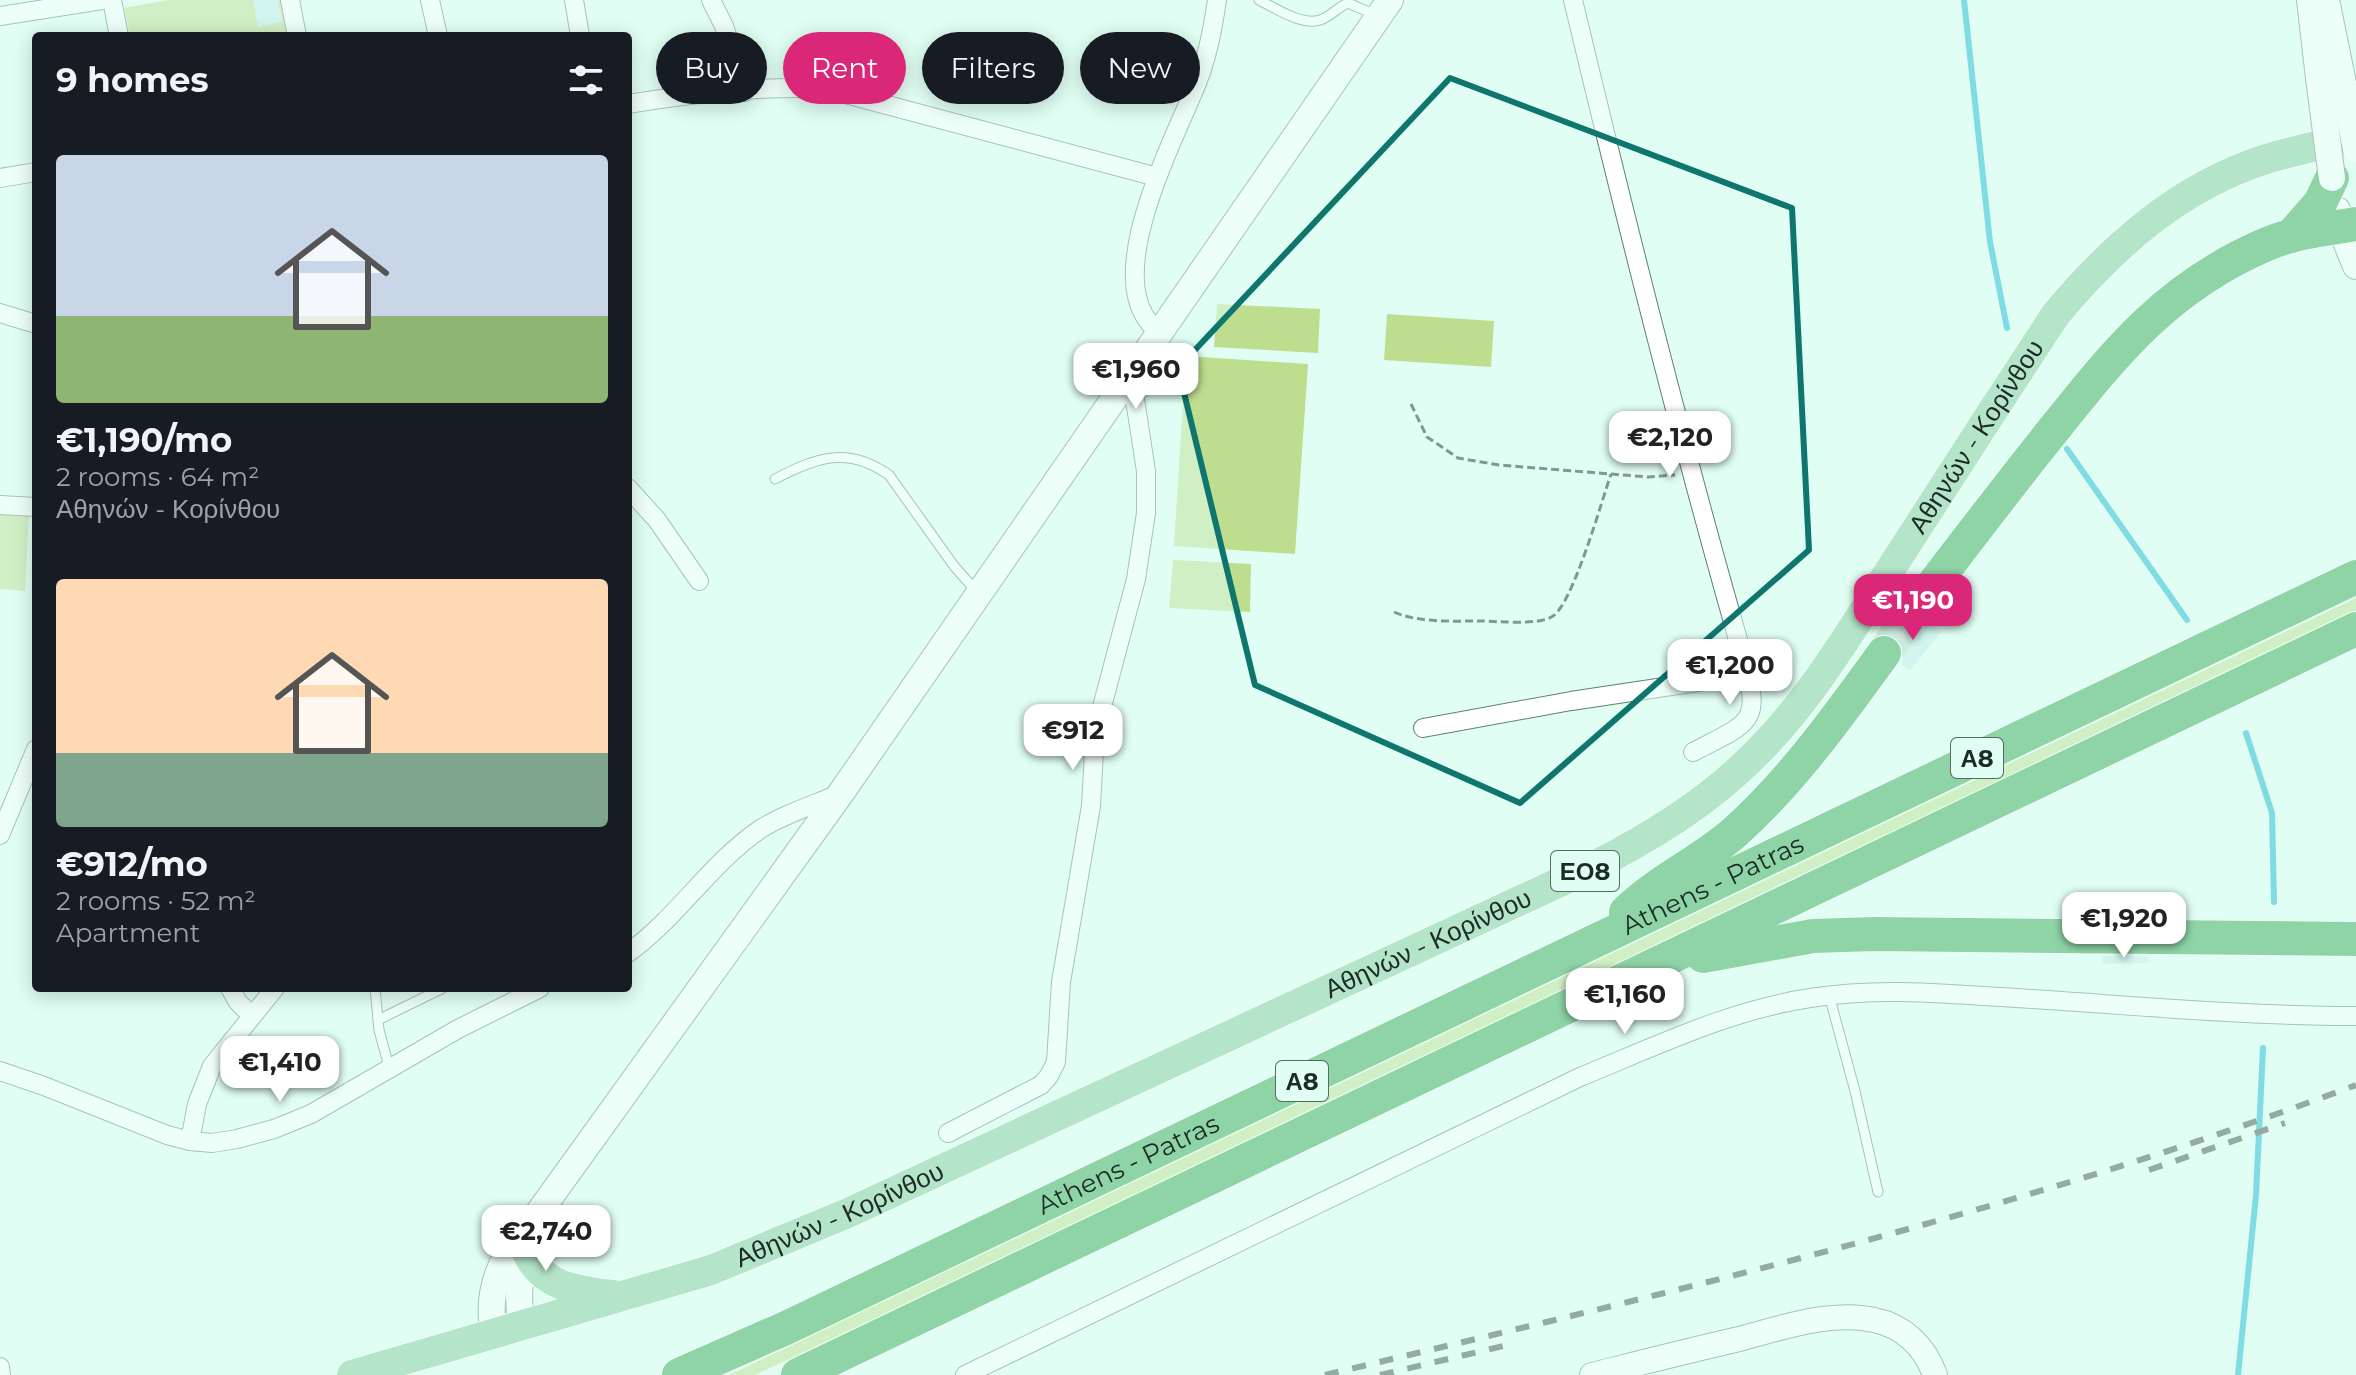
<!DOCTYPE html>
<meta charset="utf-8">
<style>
:root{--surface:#171b24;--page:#242831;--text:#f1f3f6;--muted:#9ea1a6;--accent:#db2777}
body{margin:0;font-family:Montserrat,sans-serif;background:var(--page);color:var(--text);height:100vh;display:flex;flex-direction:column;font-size:30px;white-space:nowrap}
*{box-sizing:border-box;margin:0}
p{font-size:26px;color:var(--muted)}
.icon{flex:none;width:44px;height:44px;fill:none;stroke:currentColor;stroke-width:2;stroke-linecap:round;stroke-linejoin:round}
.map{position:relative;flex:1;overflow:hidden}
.panel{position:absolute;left:32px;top:32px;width:600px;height:960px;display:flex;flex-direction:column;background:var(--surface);border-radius:8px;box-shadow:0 4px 20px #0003}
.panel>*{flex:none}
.banner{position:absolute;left:656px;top:32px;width:760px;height:72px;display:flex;gap:16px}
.price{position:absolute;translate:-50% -68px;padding:0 18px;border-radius:16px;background:#fff;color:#222;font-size:26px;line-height:52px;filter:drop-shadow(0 2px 4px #0008)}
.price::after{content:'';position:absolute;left:50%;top:48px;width:24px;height:18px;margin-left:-12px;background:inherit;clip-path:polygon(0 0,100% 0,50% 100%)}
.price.active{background:var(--accent);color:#fff}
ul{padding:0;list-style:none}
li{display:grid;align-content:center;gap:16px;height:424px;padding:0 24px}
li span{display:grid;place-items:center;height:248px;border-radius:8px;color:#555}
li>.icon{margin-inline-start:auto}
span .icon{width:144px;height:144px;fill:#fffc;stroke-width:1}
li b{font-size:34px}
h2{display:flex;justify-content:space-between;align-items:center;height:96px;padding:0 24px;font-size:34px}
.tag{padding:0 28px;border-radius:36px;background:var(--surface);box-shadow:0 4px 20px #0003;font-size:28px;line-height:72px}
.tag.active{background:var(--accent);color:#fff}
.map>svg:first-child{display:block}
.green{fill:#bfdd8e}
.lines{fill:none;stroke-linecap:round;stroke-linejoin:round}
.stream{stroke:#0cb1cf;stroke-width:6}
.building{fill:#c2ecea}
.motorway-tunnel{stroke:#b9d4ca;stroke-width:34;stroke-dasharray:34 17;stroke-linecap:butt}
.service-casing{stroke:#5e8074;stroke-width:11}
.minor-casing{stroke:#5e8074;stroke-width:20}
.tertiary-casing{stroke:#5e8074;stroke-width:26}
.secondary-casing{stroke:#5e8074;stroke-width:28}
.primary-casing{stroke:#fff;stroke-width:32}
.motorway-casing{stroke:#fff;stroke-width:36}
.path{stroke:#819890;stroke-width:3;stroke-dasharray:8 4;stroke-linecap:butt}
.service{stroke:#fff;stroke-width:9}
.minor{stroke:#fff;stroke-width:18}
.tertiary{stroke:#fff;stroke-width:24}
.secondary{stroke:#fff;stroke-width:26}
.primary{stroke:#80c794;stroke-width:30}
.motorway{stroke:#2ca24c;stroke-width:34}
.rail{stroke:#374843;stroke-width:6;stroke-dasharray:14 14;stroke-linecap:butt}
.secondary-bridge-casing{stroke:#5e8074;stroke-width:28;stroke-linecap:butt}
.secondary-bridge{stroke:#fff;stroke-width:26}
.marked{fill:none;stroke:#0f766e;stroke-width:6;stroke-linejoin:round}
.labels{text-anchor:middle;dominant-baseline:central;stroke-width:7;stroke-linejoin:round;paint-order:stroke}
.shield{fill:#e0fef3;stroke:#576a64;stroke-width:2}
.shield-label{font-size:24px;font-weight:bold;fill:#1c2b26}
.street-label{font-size:26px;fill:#1c2b26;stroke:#e0fef3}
</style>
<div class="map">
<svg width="2356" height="1375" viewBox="0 0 2356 1375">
<rect width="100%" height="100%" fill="#e0fef3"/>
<g class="green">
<polygon points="169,0 280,0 287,36 130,36 124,8"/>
<polygon points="1217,304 1320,309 1318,353 1214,347"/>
<polygon points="1387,314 1494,321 1491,367 1384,360"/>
<polygon points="1186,356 1308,364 1295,554 1174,546"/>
<polygon points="0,511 29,513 25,591 0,589"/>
<polygon points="1173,560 1251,564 1250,612 1169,608"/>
<polygon points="2356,598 2356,610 800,1354 755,1375 729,1375"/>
</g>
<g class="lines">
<g class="stream">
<polyline points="1964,0 1990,242 2007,328"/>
<polyline points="2067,449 2187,620"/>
<polyline points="2246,733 2272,813 2274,902"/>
<polyline points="2238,1375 2256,1195 2263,1048"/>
</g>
</g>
<g class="building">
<polygon points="253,0 278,0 282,22 258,27"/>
<polygon points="1895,618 1900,626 1910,631 1920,630 1929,623 1941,632 1910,671 1901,664 1904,654 1902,644 1895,636 1883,634"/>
<polygon points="2148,911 2148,917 2101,916 2101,912"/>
<polygon points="2102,956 2148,957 2149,963 2102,964"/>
</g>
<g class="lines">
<polyline class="motorway-tunnel" points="1884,653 1913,611"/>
<g class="service-casing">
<g id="service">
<path d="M1259 0C1275 8 1302 26 1320 20 1330 17 1338 7 1348 3L1376 15"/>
<path d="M775 479C817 457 848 446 889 475L954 566 977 592"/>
<polyline points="375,988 379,1030 389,1067"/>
<polyline points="1829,995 1855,1091 1878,1192"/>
<polyline points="378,1020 443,988"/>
</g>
</g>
<g class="minor-casing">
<g id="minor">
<polyline points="112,0 119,36"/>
<polyline points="290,0 297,36"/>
<polyline points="430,0 438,36"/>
<polyline points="574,0 580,36"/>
<polyline points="711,0 724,26 745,92"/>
<polyline points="0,16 102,0"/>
<path d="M628 104C689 94 766 85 827 89L1157 177"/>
<polyline points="0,178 36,172"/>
<polyline points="0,313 36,324"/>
<path d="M1159 334C1154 328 1148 322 1144 315 1111 258 1175 138 1197 83 1208 56 1213 28 1217 0"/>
<polyline points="628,488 657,520 699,581"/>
<polyline points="0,505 36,507"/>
<path d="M1423 728 1571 701 1731 677 1741 667V650C1679 434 1625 218 1573 0"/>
<path d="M1693 752C1753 721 1763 723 1741 652"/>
<polyline points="0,835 36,749"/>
<path d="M628 953C677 918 709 865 759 830 782 815 813 805 839 794"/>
<polyline points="230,988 238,1002 252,1016"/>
<polyline points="0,1071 44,1086 167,1135 190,1141 212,1143 237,1139 274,1129 311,1114 458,1029 540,988"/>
<polyline points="948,1133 1041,1085 1049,1076 1056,1062 1061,982 1091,806 1095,733 1136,579 1146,513 1146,471 1131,374"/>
<polyline points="190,1141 197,1104 212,1066 275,988"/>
<polyline points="0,1367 1,1375"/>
<path d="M965 1375 1580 1077C1654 1047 1730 1010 1810 998 1883 987 1943 994 2016 998 2129 1005 2243 1016 2356 1016"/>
</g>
</g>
<g class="tertiary-casing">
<path id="tertiary" d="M1592 1375C1640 1363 1687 1351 1735 1340 1779 1329 1829 1310 1874 1320 1904 1326 1925 1347 1935 1375"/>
</g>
<g class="secondary-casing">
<g id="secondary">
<polyline points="2310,0 2319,78"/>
<polyline points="2326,0 2341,73"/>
<polyline points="2337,210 2340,227 2356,266"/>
<path d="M522 1325C515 1294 522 1268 529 1237"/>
<path d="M494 1334C485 1292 502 1252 532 1222L841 793 1390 0"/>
</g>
</g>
<g class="primary-casing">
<g id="primary">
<path d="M526 1250C541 1287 577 1291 613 1295"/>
<path id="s1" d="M352 1375 711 1270 848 1213 1588 869C1642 842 1696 810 1740 769 1802 713 1846 639 1890 570 1945 484 2000 399 2056 314 2113 246 2179 187 2266 159 2296 150 2326 144 2356 137"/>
</g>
</g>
<g class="motorway-casing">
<g id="motorway">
<polyline points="2291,236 2320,203 2332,178"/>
<path d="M1913 611C1956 555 1999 498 2043 443 2111 358 2163 288 2267 244 2295 232 2327 229 2356 224"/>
<path d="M1626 912C1659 880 1701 862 1735 832 1792 781 1839 715 1884 653"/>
<polyline points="1703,956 1813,936 1874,934 2356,939"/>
<path id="s2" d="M679 1375 786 1328 2356 577"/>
<polyline points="798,1375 2356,629"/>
</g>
</g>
<g class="path">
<polyline points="1411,404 1427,437 1458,458 1499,465 1648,477 1675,475"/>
<path d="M1394 612C1419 623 1452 621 1479 621 1497 621 1539 626 1553 616 1573 603 1602 500 1611 474"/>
</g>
<use href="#service" class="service"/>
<use href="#minor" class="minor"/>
<use href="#tertiary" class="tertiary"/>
<use href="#secondary" class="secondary"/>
<use href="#primary" class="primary"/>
<use href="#motorway" class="motorway"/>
<g class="rail">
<polyline points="2149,1170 2285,1123"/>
<path d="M1325 1375C1673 1292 2021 1211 2356 1085"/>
<polyline points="1380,1375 1512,1344"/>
</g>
<g class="secondary-bridge-casing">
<g id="secondary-bridge">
<polyline points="2341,73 2356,149"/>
<polyline points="2319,78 2332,178"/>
</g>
</g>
<use href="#secondary-bridge" class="secondary-bridge"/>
</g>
<path d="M0 0H2356V1375H0ZM1450 78 1792 208 1809 550 1520 803 1255 685 1178 368Z" fill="#e0fef3" fill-opacity=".55" fill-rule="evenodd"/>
<path class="marked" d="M1450 78 1792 208 1809 550 1520 803 1255 685 1178 368Z"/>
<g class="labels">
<g class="shield">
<rect x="1951" y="738" width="52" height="40" rx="6"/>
<rect x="1551" y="851" width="68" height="40" rx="6"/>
<rect x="1276" y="1061" width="52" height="40" rx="6"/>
</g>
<g class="shield-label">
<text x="1977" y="758">Α8</text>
<text x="1585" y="871">ΕΟ8</text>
<text x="1302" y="1081">Α8</text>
</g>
<g class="street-label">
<text stroke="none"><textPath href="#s1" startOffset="1930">Αθηνών - Κορίνθου</textPath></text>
<text stroke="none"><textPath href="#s2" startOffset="1144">Athens - Patras</textPath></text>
<text stroke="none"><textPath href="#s1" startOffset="1162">Αθηνών - Κορίνθου</textPath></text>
<text stroke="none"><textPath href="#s2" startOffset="496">Athens - Patras</textPath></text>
<text stroke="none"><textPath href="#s1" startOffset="514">Αθηνών - Κορίνθου</textPath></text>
</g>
</g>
</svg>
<b class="price" style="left:1136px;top:411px">€1,960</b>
<b class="price" style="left:1670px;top:479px">€2,120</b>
<b class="price active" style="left:1913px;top:642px">€1,190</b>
<b class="price" style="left:1730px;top:707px">€1,200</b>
<b class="price" style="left:1073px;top:772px">€912</b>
<b class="price" style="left:2124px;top:960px">€1,920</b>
<b class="price" style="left:1625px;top:1036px">€1,160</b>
<b class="price" style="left:280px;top:1104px">€1,410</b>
<b class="price" style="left:546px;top:1273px">€2,740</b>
<div class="banner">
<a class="tag">Buy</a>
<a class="tag active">Rent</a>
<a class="tag">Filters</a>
<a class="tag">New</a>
</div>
<section class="panel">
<h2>9 homes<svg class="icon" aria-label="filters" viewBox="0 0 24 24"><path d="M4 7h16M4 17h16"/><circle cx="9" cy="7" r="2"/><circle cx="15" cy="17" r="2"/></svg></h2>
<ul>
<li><span style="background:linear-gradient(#c9d6e8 65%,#8fb573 0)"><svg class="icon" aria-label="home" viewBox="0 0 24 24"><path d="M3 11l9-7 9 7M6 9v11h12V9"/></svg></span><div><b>€1,190/mo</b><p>2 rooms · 64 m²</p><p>Αθηνών - Κορίνθου</p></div></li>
<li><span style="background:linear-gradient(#ffd9b3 70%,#7fa58c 0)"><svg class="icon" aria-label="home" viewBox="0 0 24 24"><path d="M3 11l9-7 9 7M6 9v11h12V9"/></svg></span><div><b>€912/mo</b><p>2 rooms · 52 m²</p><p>Apartment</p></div></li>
</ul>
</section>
</div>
